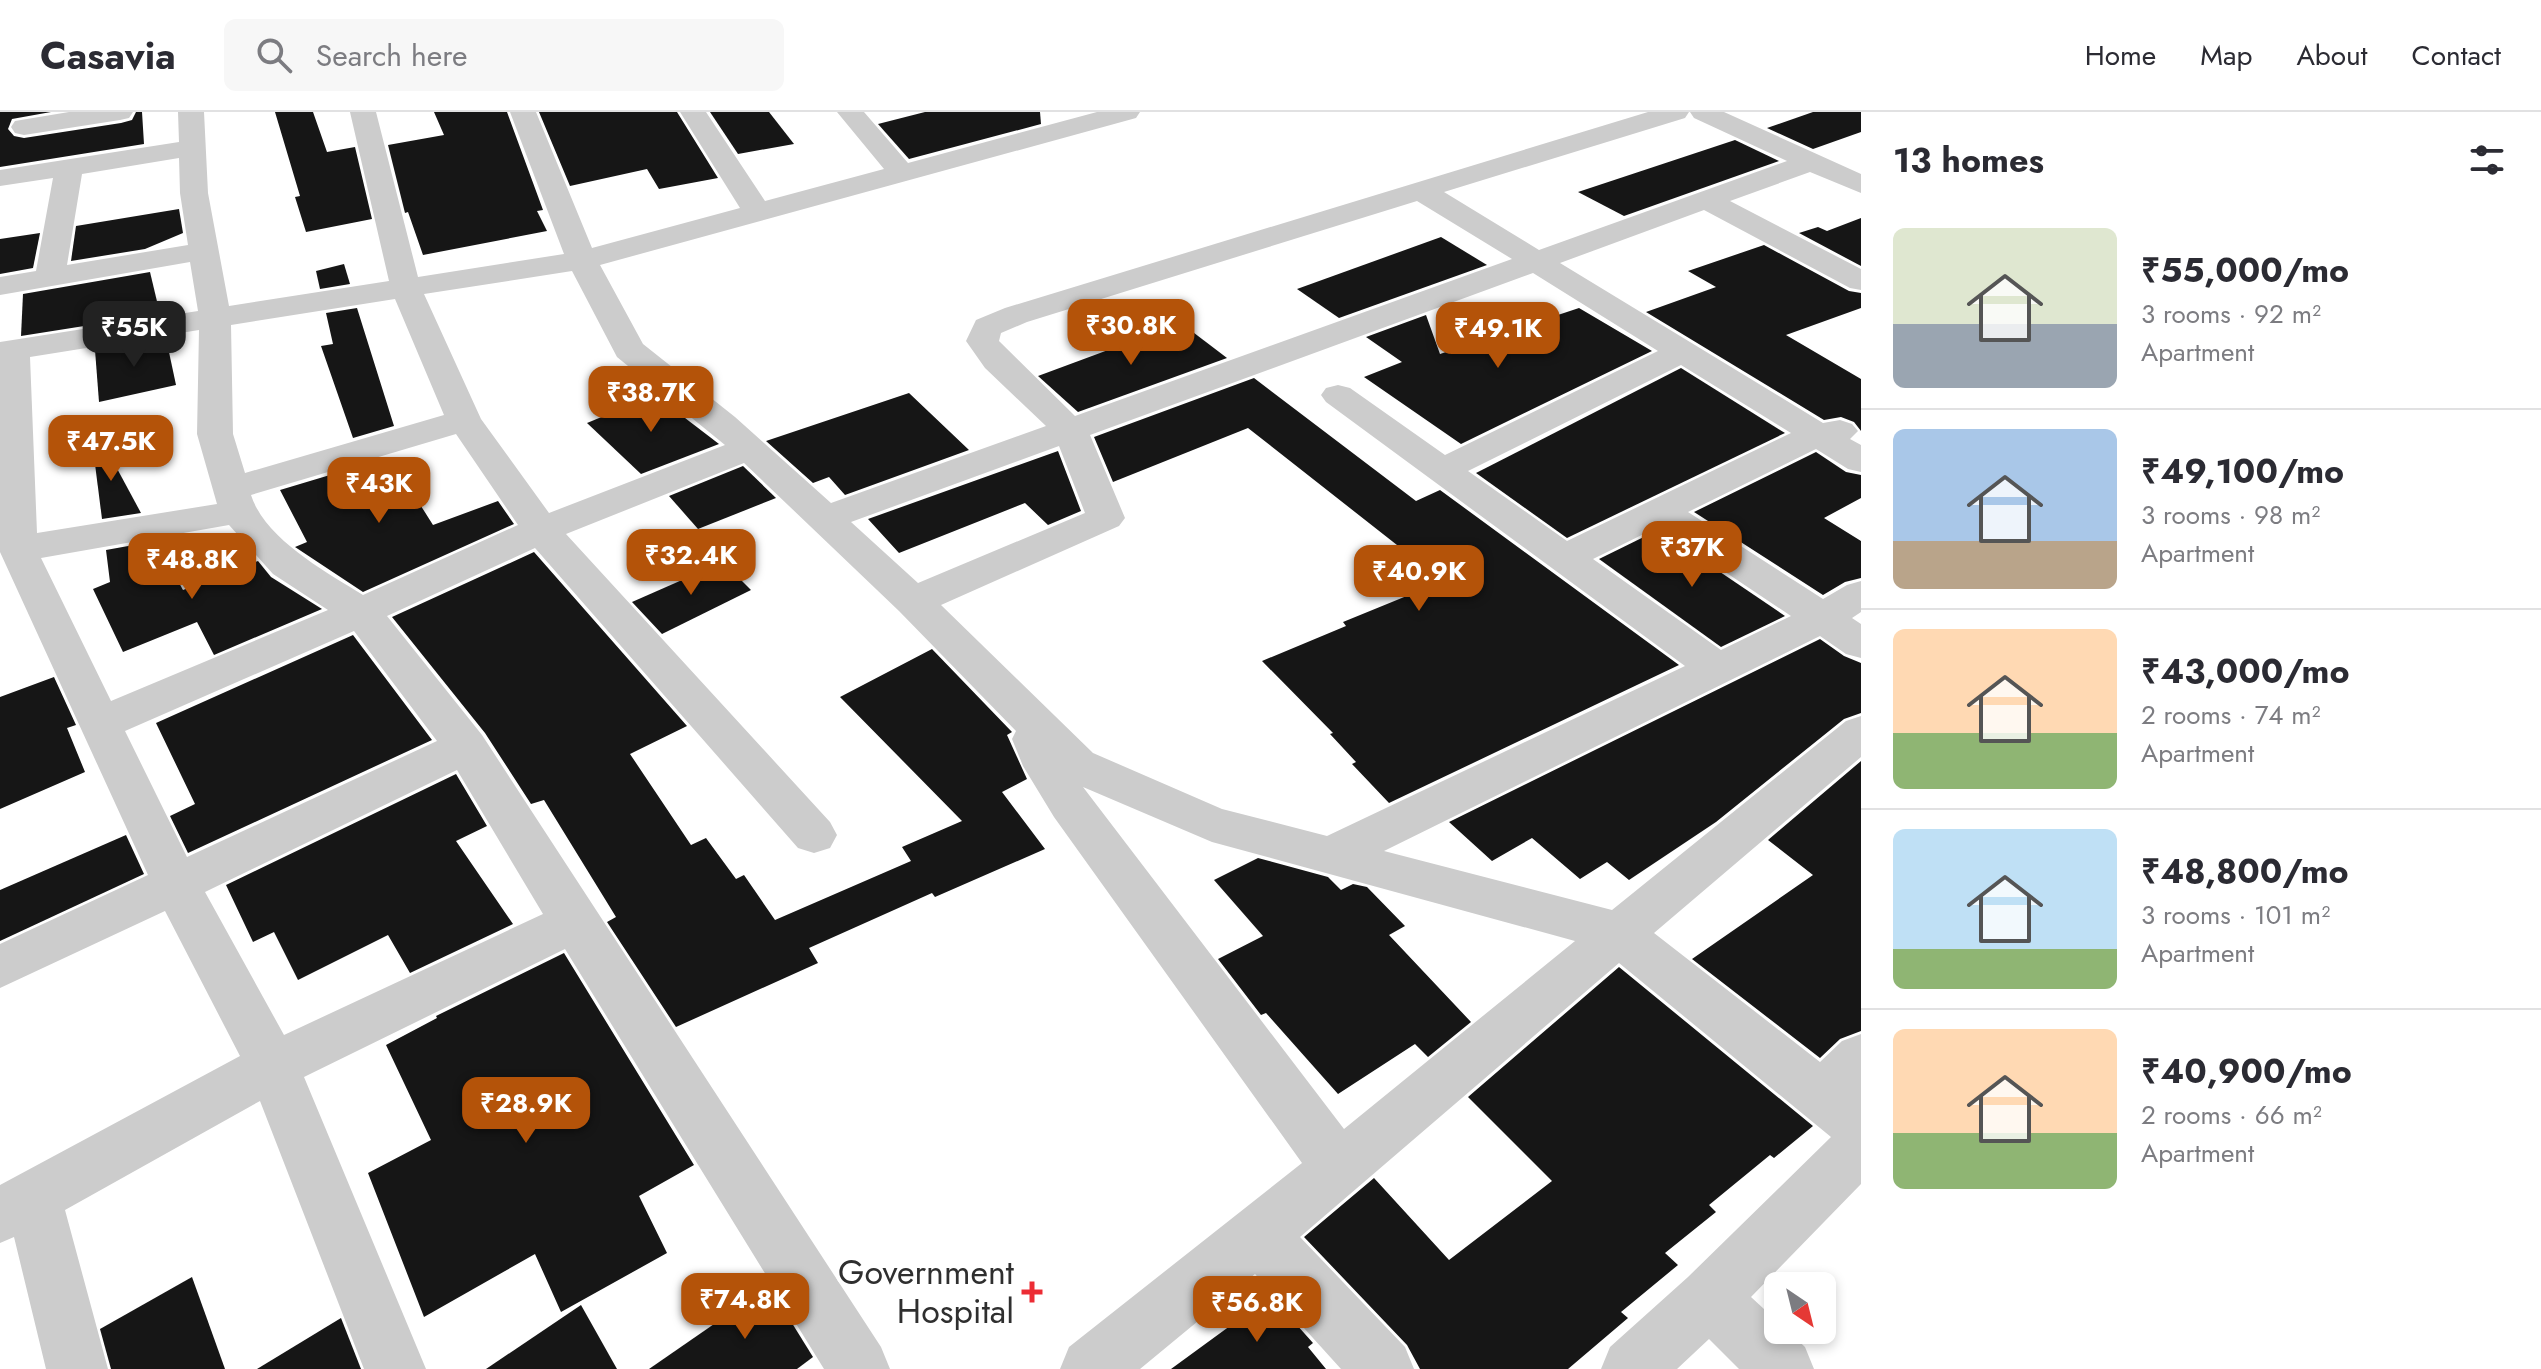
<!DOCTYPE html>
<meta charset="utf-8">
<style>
:root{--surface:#fff;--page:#f7f7f7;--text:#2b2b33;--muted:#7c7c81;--line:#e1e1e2;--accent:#b45309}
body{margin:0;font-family:Jost,sans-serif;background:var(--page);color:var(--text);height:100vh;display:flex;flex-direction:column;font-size:30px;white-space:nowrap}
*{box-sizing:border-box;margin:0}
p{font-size:26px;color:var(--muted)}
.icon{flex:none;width:44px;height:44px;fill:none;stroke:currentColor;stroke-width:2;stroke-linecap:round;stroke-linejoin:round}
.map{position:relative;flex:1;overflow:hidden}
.side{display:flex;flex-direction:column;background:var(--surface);width:680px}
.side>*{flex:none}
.needle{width:52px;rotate:145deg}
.fabs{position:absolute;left:1764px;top:1160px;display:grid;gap:16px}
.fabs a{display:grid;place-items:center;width:72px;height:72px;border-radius:12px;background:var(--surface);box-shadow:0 4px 12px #0003;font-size:40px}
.price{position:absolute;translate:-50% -68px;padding:0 18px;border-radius:16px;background:var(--accent);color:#fff;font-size:26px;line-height:52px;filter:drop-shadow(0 2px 4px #0008)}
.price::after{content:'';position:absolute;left:50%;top:48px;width:24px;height:18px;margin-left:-12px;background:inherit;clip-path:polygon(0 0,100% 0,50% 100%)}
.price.active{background:#222;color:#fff}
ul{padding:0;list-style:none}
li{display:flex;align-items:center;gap:24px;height:200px;padding:0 32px}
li+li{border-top:2px solid var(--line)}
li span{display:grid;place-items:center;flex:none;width:224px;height:160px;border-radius:12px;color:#555}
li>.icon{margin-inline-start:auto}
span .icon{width:96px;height:96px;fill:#fffc;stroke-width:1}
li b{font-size:34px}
h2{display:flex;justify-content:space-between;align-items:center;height:96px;padding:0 32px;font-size:34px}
header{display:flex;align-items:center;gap:48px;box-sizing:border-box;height:112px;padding:0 40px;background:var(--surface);border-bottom:2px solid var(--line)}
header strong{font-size:38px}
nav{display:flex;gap:44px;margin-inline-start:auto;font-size:28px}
.search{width:560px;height:72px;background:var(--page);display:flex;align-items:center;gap:20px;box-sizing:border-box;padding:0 28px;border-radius:12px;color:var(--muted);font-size:30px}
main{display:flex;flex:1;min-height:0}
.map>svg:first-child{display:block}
.building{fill:#161616}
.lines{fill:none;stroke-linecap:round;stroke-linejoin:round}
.minor{fill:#ccc;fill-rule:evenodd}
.poi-dot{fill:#ec2c34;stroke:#fff;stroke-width:3}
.labels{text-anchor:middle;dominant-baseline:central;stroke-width:8;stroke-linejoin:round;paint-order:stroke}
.near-poi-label{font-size:34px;fill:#2f2f2f;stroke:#fff;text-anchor:end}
</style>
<header>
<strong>Casavia</strong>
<div class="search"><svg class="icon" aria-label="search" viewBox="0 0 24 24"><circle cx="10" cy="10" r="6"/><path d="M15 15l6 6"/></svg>Search here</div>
<nav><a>Home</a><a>Map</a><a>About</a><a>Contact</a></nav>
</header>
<main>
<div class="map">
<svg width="1861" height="1257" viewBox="0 0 1861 1257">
<rect width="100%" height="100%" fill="#fff"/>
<g class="building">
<polygon points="0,0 51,0 12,7 8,17 14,24 24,26 121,11 132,8 136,0 142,0 144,32 0,55"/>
<polygon points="275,0 313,0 327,40 355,35 372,107 306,120 295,85 300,84"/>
<polygon points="434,0 507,0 543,98 537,99 547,119 423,143 408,100 405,101 388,33 444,23"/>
<polygon points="539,0 677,0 718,66 659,77 647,57 570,74"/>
<polygon points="710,0 769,0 794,32 738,42"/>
<polygon points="925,0 1040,0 1041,12 909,47 878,12"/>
<polygon points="1813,0 1861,0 1861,20 1813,37 1767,16"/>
<polygon points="1735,28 1779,49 1624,104 1578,80"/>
<polygon points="179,97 183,121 145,137 71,149 76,114"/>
<polygon points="1861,106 1861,154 1799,121 1818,115 1827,119"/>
<polygon points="40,121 33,156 0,162 0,127"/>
<polygon points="1441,125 1487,153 1339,206 1297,177"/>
<polygon points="1764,133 1849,179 1861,181 1861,196 1786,223 1861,267 1861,319 1854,310 1841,305 1824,308 1646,200 1716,175 1688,159"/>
<polygon points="344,152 350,172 320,177 316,159"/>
<polygon points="150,160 160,202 21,224 23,182"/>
<polygon points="357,196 394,314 353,326 321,234 333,232 326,201"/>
<polygon points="1579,196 1652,239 1461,332 1364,265 1402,250 1366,225 1426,203 1440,242"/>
<polygon points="1181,211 1227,246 1078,300 1038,264"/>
<polygon points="166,226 176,273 99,290 95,238"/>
<polygon points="1681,256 1785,321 1567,426 1476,361"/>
<polygon points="1254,266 1416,389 1440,378 1679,553 1389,691 1352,652 1356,650 1330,622 1333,621 1262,549 1346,514 1343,510 1436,472 1432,469 1439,466 1248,316 1113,370 1094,325"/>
<polygon points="909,281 969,338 845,383 829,365 813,371 766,329"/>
<polygon points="655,283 719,332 641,362 587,311"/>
<polygon points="93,312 141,401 102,407 90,313"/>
<polygon points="1058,339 1081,399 1048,413 1025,391 899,441 868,407"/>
<polygon points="1816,340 1846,360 1861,363 1861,386 1824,406 1861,429 1861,466 1845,470 1823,483 1694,400"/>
<polygon points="390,345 433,413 498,389 514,412 363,480 295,435 307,430 280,378"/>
<polygon points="743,354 776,386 698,417 669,384"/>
<polygon points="1658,418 1785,504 1721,535 1599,447"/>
<polygon points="156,429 183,478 258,449 271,465 322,497 214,543 197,510 123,540 93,477 110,470 106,438"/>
<polygon points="534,440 687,614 630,642 691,733 706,726 736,767 744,763 775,808 911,749 902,735 962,709 840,585 932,537 1012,620 1007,623 1027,667 1002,680 1045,737 935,785 932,781 809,836 818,851 676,915 607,810 616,805 544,688 531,692 485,621 392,505"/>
<polygon points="723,450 751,478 662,522 632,490"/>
<polygon points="353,523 432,628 188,741 170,704 195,692 156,611"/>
<polygon points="1820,527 1844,544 1861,551 1861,601 1844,607 1716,710 1629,768 1607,750 1580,767 1532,726 1492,749 1449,710"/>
<polygon points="54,565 76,613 67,616 85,660 0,697 0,585"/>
<polygon points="1861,649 1861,919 1840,927 1820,946 1692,847 1813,763 1768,728"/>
<polygon points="456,662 487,714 456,729 513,812 410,861 388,823 298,868 274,820 253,830 226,773"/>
<polygon points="126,723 144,762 0,829 0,778"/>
<polygon points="1258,746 1328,765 1341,778 1353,772 1367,775 1405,814 1389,823 1471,910 1428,945 1415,932 1338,982 1266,901 1261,903 1218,847 1263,824 1214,768"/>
<polygon points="564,841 694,1053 639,1084 667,1141 561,1200 535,1142 424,1205 368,1061 431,1028 386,933 437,906 436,904"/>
<polygon points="1619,855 1813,1014 1774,1046 1770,1043 1709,1093 1716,1100 1665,1141 1678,1153 1621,1200 1628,1206 1568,1257 1420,1257 1407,1233 1304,1125 1374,1066 1449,1148 1552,1069 1468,985"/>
<polygon points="192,1165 225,1257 111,1257 100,1217"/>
<polygon points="769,1174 813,1245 797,1257 649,1257"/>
<polygon points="1271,1184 1313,1231 1308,1235 1326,1257 1171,1257"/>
<polygon points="581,1193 617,1257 486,1257"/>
<polygon points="341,1206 361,1257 257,1257"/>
</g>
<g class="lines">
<g class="minor">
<polygon points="69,0 133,0 129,6 120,8 24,23 15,21 11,15 15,9"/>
<path d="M178 0H204L208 81 229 194 389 169 350 0H376L418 165 564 142 510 0H536L592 136 740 96 680 0H706L765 89 884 57 837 0H864L908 51 1097 0H1140L1136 6 600 153 643 232 735 305 831 391 1046 314 985 256 966 229 976 208 1005 196 1648 0H1689L1685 6 1444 80 1539 138 1787 49 1694 6 1690 0H1724L1861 62V81L1810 60 1730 89 1861 157V178L1850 176 1704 98 1560 151 1823 311 1840 308 1852 312 1858 319 1850 327 1861 333V360L1848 357 1816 337 1688 400 1823 487 1847 473 1861 469V500L1852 506 1861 512V546L1846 542 1820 524 1384 739 1612 798 1846 609 1861 604V645L1654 821 1820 950 1842 929 1861 922V1072L1751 1185 1778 1210V1218H1787L1805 1235 1814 1257H1739L1709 1227 1677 1257H1601L1610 1235 1688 1165 1831 1025 1619 851 1300 1125 1405 1235 1414 1257H1341L1255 1162 1140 1257H1060L1069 1235 1302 1051 1054 705 1023 654 1012 627 1016 619 899 499 744 351 566 422 830 710 837 723 830 736 814 741 798 736 535 436 387 504 482 623 881 1235 890 1257H824L565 837 304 965 426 1257H364L260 989 65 1098 108 1257H46L14 1125 0 1131V1073L240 944 165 799 0 876V832L148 763 0 440V230L198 199 190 150 0 183V165L36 159 53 66 0 74V58L179 30ZM179 46 180 81 188 133 67 153 82 62ZM1417 89 1512 147 1075 304 999 229 1001 221 1027 210ZM572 159 617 245 725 333 549 401 481 307 424 182ZM1533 161 1658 239 1445 343 1350 276 1338 273 1326 276 1321 283 1326 290 1685 554 1327 724 1222 697 1093 641 941 493 1119 414 1125 406 1090 323ZM395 187 444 303 245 361 233 322 231 213ZM199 218 197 322 217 392 37 421 30 245ZM1681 253 1791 321 1567 429 1468 359ZM456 322 518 413 363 483C326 460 265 427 251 383ZM1059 334 1085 401 918 471 851 410ZM229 413 273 462 328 498 111 589 41 446ZM1658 415 1791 504 1721 538 1593 447ZM354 519 437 629 187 745 125 619ZM457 658 543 802 284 923 205 780ZM1083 675 1212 730 1575 829 1344 1017Z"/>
</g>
</g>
<path class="poi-dot" d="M1028 1168h8v8h8v8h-8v8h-8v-8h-8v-8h8z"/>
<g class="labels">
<g class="near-poi-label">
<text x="1014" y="1160">Government<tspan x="1014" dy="39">Hospital</tspan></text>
</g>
</g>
</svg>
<div class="fabs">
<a><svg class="needle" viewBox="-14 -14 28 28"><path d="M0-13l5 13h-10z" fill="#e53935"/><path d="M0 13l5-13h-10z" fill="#7c7c81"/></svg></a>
</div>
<b class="price" style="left:1131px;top:255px">₹30.8K</b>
<b class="price active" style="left:134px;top:257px">₹55K</b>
<b class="price" style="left:1498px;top:258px">₹49.1K</b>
<b class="price" style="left:651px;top:322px">₹38.7K</b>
<b class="price" style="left:111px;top:371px">₹47.5K</b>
<b class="price" style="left:379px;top:413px">₹43K</b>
<b class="price" style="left:1692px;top:477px">₹37K</b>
<b class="price" style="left:691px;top:485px">₹32.4K</b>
<b class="price" style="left:192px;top:489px">₹48.8K</b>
<b class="price" style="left:1419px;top:501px">₹40.9K</b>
<b class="price" style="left:526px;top:1033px">₹28.9K</b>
<b class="price" style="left:745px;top:1229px">₹74.8K</b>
<b class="price" style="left:1257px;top:1232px">₹56.8K</b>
</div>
<section class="side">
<h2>13 homes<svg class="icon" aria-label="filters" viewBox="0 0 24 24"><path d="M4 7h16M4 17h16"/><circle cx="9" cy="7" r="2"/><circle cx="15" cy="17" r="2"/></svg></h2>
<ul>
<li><span style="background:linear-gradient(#dfe7d0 60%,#9aa5b1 0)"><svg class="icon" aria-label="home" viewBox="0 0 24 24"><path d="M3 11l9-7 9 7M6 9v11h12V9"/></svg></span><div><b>₹55,000/mo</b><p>3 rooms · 92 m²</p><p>Apartment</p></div></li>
<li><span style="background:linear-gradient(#a9c7e8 70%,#b9a48a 0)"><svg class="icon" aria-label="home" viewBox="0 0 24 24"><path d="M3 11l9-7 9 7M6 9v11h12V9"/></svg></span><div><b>₹49,100/mo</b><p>3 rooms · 98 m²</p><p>Apartment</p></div></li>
<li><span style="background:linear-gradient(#ffd9b3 65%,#8fb573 0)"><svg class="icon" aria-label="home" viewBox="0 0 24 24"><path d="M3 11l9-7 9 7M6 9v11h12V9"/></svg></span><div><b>₹43,000/mo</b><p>2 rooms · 74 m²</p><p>Apartment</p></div></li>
<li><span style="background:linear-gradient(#bfe0f5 75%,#8fb573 0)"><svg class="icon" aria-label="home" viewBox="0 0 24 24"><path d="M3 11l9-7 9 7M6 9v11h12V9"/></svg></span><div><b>₹48,800/mo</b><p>3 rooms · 101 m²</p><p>Apartment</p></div></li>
<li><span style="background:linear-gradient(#ffd9b3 65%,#8fb573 0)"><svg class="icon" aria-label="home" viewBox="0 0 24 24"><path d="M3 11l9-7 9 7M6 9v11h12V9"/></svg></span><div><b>₹40,900/mo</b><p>2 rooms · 66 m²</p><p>Apartment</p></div></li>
</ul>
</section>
</main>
